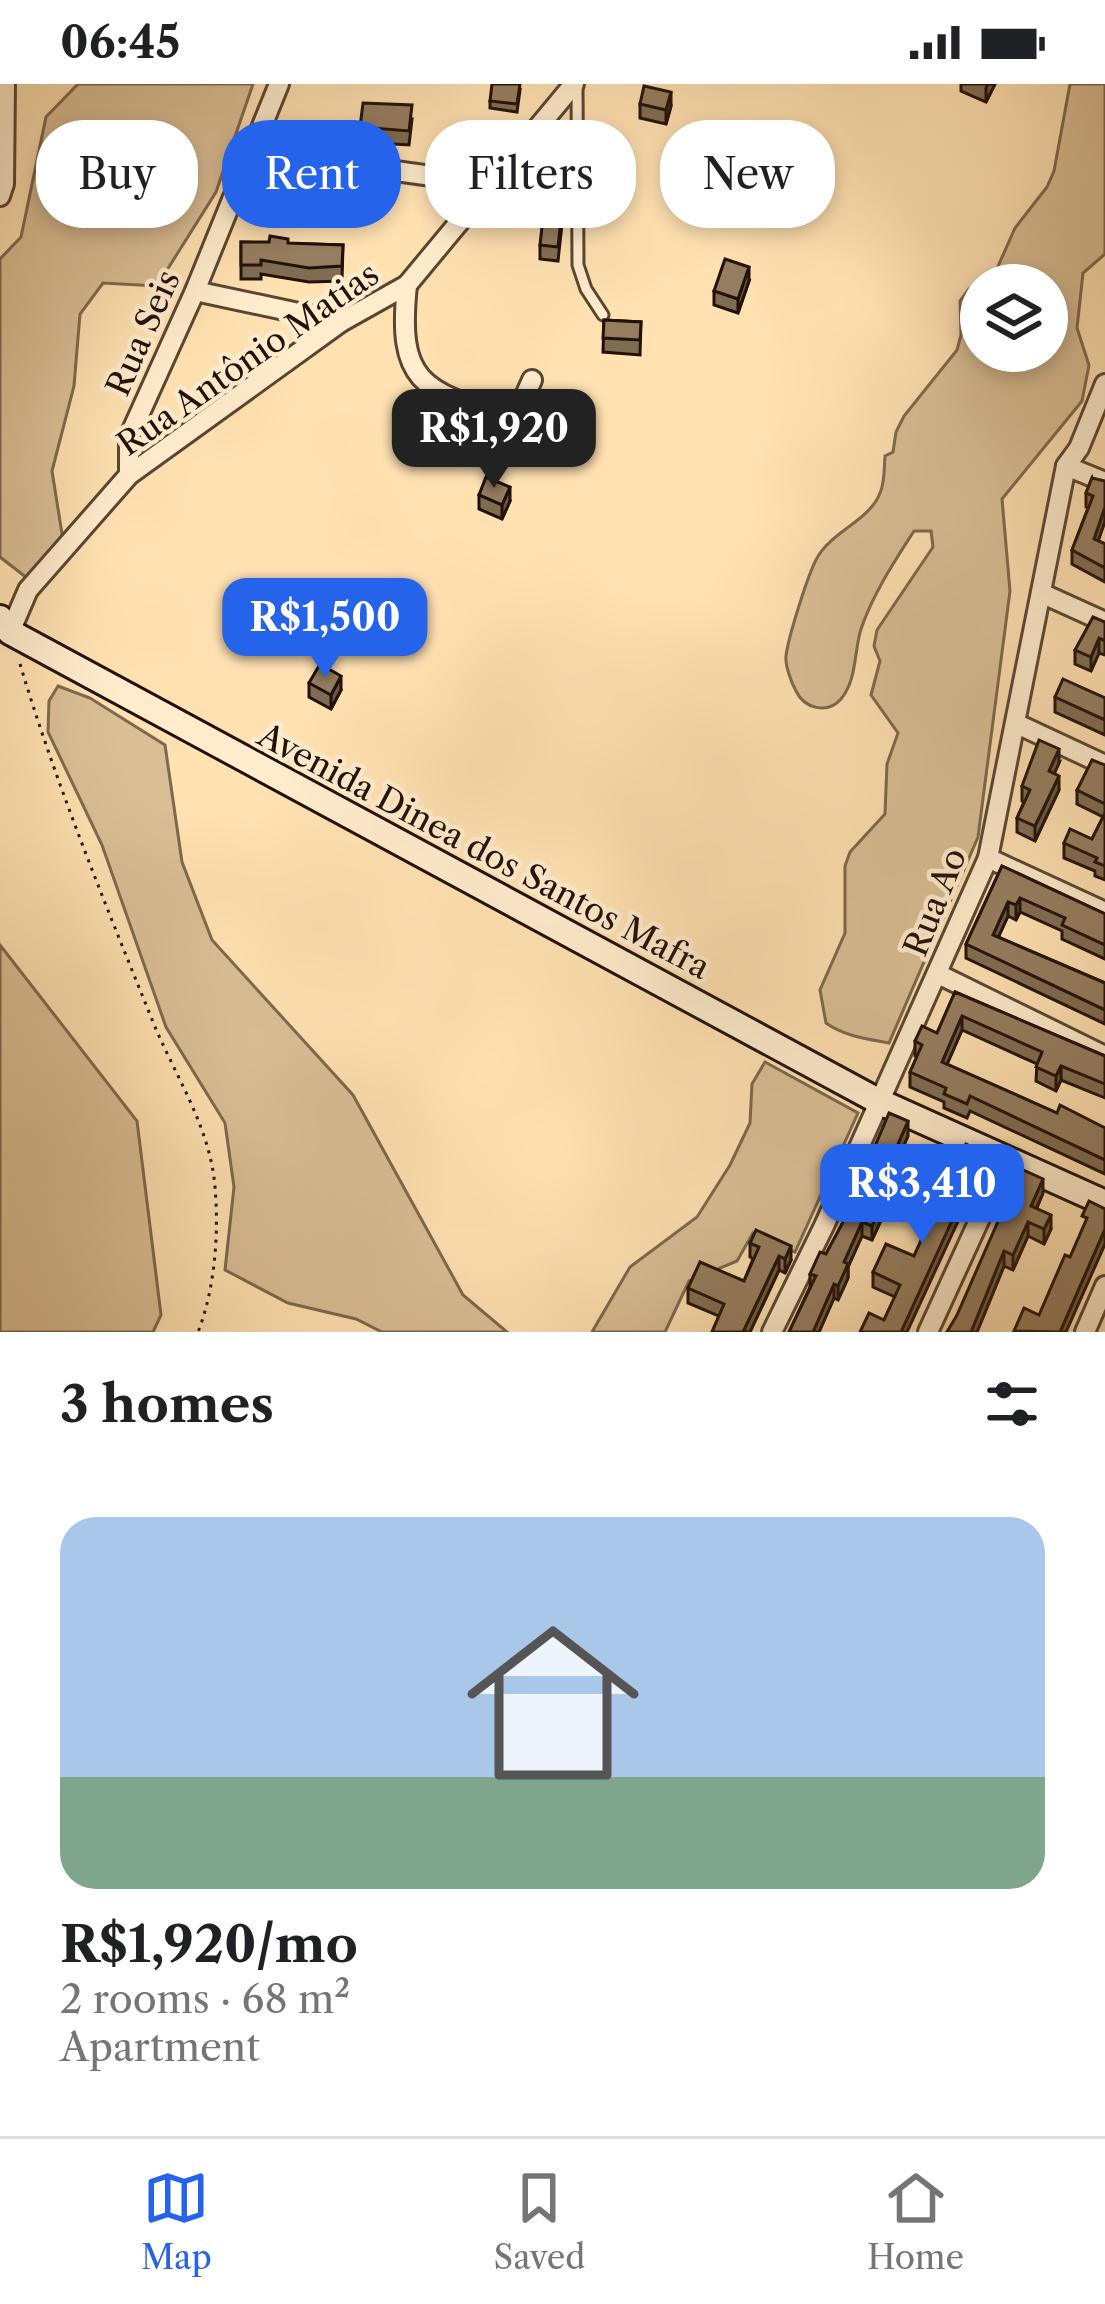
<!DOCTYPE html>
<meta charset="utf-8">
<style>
:root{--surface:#fff;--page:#f2f2f2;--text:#202124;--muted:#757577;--line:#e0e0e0;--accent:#2563eb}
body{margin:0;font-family:"Libre Caslon Text",serif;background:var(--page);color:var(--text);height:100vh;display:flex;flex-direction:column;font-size:45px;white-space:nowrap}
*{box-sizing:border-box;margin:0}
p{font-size:39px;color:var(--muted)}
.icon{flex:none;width:66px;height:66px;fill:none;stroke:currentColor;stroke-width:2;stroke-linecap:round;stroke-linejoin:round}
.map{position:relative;height:1248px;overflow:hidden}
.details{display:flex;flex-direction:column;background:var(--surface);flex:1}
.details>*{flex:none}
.banner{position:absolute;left:36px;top:36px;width:1035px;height:108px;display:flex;gap:24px}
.fabs{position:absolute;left:960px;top:180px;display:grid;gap:24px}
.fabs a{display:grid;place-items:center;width:108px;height:108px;border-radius:50%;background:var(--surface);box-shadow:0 6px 18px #0003;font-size:60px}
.price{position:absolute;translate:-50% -102px;padding:0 27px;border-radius:24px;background:var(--accent);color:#fff;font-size:39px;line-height:78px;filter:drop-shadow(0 3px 6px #0008)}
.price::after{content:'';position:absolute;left:50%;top:72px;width:36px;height:27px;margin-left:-18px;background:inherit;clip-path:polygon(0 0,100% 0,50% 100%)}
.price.selected{background:#222;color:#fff}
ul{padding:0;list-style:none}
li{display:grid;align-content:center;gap:24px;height:636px;padding:0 60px}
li+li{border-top:3px solid var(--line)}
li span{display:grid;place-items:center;height:372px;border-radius:36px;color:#555}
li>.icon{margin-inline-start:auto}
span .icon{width:216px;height:216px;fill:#fffc;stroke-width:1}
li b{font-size:51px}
h2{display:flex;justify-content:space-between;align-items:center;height:144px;padding:0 60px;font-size:51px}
.chip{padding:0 42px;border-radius:48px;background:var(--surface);box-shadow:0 6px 18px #0003;font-size:42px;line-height:108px}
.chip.selected{background:var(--accent);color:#fff}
.status{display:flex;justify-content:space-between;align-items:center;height:84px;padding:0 60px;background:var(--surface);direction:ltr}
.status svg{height:33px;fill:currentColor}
.tab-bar{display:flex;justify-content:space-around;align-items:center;height:168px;border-top:3px solid var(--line);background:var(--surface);font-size:33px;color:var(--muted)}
.tab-bar a{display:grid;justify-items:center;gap:6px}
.tab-bar .selected{color:var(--accent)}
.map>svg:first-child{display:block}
.green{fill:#dabe95;stroke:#7e684e;stroke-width:3;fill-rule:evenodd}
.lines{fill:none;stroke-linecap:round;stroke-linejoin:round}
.lane-casing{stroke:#5a4532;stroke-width:15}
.street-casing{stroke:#5a4532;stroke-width:24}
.secondary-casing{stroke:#231108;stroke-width:30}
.path{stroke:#231108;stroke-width:3;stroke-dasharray:3 6;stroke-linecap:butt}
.lane{stroke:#ffeccd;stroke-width:9}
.street{stroke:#ffeccd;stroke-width:18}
.secondary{stroke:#ffeccd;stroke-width:24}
.wall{fill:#806c53;stroke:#231108;stroke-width:3}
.shaded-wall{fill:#685843;stroke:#231108;stroke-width:3}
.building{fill:#957d60;stroke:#231108;stroke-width:3}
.labels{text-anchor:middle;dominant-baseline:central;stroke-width:9;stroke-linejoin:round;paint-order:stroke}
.street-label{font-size:33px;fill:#231108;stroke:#ffeccd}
</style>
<div class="status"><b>06:45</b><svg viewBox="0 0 49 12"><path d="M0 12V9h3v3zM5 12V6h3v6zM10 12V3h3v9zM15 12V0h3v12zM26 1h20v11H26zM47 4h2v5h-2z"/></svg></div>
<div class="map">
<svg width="1105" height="1248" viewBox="0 0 1105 1248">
<rect width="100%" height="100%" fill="#ffe1b2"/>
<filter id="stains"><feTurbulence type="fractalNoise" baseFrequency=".00167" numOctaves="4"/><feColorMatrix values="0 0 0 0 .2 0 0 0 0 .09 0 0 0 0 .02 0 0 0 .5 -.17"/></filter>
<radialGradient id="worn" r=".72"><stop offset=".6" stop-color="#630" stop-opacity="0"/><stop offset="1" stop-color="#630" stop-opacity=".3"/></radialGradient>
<g class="green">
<polygon points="78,0 253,0 216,108 157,202 103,199 80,230 74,302 52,387 63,456 27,494 0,473 0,175 21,153 46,33"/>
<path d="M1070 0H1105V170L1083 189 1077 244 1089 281 1082 317 1002 415 1010 507 978 753 889 959C867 955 844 952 826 939L820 906 845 849V782L850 768 885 730 887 680 898 649 871 611 880 577 874 562 877 546 933 463 931 447H914C894 478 873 510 861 545 854 567 857 596 841 615 827 631 804 624 796 607 791 598 785 581 786 572 788 554 808 490 817 474 831 448 870 436 880 409 885 398 884 384 885 372L893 368 896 348 904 332 957 266 961 251 960 217 969 205 995 189 1015 144 1047 103 1054 87ZM981 201H1047V267H981Z"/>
<polygon points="58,602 90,614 165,661 182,778 212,856 353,1011 463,1211 507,1248 382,1248 356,1235 288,1219 225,1186 234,1103 225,1039 166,943 102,761 48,648 49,617"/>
<polygon points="0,861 137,1037 161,1231 153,1248 0,1248"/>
<polygon points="765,978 858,1029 795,1168 753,1149 737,1177 689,1197 665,1248 592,1248 630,1183 697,1133 730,1081 750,1039 752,1000"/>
</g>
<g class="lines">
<g class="lane-casing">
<polyline id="lane" points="577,0 578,181 586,205 603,231"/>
</g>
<g class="street-casing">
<g id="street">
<polyline points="252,67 489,100"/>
<polyline points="0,112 4,100 5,0"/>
<path d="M407 201C397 298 421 306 507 334L520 323 532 296"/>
<polyline points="195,207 341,238"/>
<polyline points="1066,382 1105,398"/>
<polyline points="129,391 129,353 195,207 279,0"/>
<polyline points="1041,509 1105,538"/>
<polyline points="10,548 28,506 129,391 341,238 407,201 574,0"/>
<polyline points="1017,640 1105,681"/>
<polyline points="988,774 1105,828"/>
<polyline points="938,890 1105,972"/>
<polyline points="772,1248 824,1142 988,774 1066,382 1079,364 1105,300"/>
<polyline points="928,1248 1008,1073"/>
<polyline points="1085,1248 1105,1202"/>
</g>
</g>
<g class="secondary-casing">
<polyline id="secondary" points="0,534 10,548 878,1017 1105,1119"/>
</g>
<path class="path" d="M20 580C56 700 104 817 151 933 173 989 210 1041 215 1103 219 1149 215 1205 198 1248"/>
<use href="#lane" class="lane"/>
<use href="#street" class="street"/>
<use href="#secondary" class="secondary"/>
</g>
<g class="wall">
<polygon points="961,0 995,0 986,18 961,7"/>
<polygon points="520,6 517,28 490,24 490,17"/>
<polygon points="640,20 671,22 666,40 640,34"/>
<polygon points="412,35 409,61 360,58 360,43"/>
<polygon points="330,95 348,96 346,134 329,133"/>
<polygon points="283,98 293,113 292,128 263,125 263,111"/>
<polygon points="562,140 558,177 540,175 540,161"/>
<polygon points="241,158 343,161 342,197 309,198 261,190 261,195 241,195"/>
<polygon points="749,197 738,229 714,221 714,207"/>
<polygon points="604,236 641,238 640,271 603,268"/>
<polygon points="1092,394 1105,437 1098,457 1105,460 1105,498 1072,480 1072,466 1088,424 1086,423 1086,409"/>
<polygon points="479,411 510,417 502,435 479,425"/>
<polygon points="1105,538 1105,571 1099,569 1091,587 1075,580 1075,566"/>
<polygon points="309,599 341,606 331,625 309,613"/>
<polygon points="1055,613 1105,614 1105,651 1055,628"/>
<polygon points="1059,679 1054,690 1059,706 1035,757 1017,748 1017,734 1024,718 1022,717 1022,702"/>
<polygon points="1105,681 1105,796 1095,792 1095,787 1064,774 1064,759 1092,755 1103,733 1077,720 1077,706"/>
<polygon points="1002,782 1105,830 1105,875 1062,855 1062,847 1020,828 1016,836 1008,832 998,853 1105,899 1105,940 966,874 966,860"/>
<polygon points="955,908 1105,972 1105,1014 1061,996 1056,1007 1036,997 1037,980 962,946 947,980 1057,1029 1105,1044 1105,1090 970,1027 967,1034 944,1024 944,1018 910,1003 910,988 917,973 915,972 915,957 937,949"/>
<polygon points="908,1052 903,1063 913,1082 904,1102 898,1099 872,1156 862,1152 848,1183 848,1194 838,1216 834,1214 819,1248 789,1248 810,1203 810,1190 826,1170 842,1140"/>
<polygon points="980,1081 972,1099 972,1107 884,1236 895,1213 873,1203 873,1188 914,1172 927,1144 915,1139 915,1124"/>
<polygon points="1043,1109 1037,1124 1051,1145 1044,1160 1028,1152 1013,1186 1004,1182 977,1248 947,1248"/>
<polygon points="750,1159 791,1176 785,1189 779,1186 750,1248 712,1248 719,1232 688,1219 688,1204 744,1197 753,1175 750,1173"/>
</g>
<g class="shaded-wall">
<polygon points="988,0 995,0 986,18 986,4"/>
<polygon points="671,8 671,22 666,40 666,26"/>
<polygon points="749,183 749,197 738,229 738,215"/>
<polygon points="510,403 510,417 502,435 502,421"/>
<polygon points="1105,423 1105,437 1094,469 1094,455"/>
<polygon points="1099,554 1099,569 1091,587 1091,573"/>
<polygon points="341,592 341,606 331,625 331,611"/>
<polygon points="1059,665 1059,679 1049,701 1049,687"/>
<polygon points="1059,692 1059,706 1035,757 1035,742"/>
<polygon points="1020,814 1020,828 1016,836 1016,821"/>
<polygon points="1008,818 1008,832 993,865 993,851"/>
<polygon points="962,932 962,946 942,992 942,978"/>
<polygon points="1061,982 1061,996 1056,1007 1056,992"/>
<polygon points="908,1037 908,1052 898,1075 898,1060"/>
<polygon points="913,1067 913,1082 904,1102 904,1088"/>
<polygon points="980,1067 980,1081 972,1099 972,1107 907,1248 901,1248"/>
<polygon points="898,1085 898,1099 872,1156 872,1142"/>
<polygon points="1043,1095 1043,1109 1031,1136 1031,1122"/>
<polygon points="1051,1131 1051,1145 1044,1160 1044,1145"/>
<polygon points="862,1138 862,1152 848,1183 848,1194 838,1216 838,1202 844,1178"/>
<polygon points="1028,1138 1028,1152 1013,1186 1013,1171"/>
<polygon points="1105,1145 1105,1160 1066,1248 1060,1248"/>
<polygon points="791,1162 791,1176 785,1189 785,1175"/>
<polygon points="1004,1167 1004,1182 977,1248 971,1248"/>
<polygon points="779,1172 779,1186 750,1248 743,1248"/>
<polygon points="834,1200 834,1214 819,1248 813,1248"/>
</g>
<g class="building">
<polygon points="492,0 520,0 517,20 490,17"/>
<polygon points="644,2 671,8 666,26 640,20"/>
<polygon points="363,19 412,21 409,47 360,43"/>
<polygon points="266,82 283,83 282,98 293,99 292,114 263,111"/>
<polygon points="330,95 348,96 346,119 329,118"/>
<polygon points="544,124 562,126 558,163 540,161"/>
<polygon points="270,152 288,155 288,159 343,161 342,182 309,184 261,176 261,181 241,181 241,158 269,158"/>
<polygon points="725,175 749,183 738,215 714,207"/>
<polygon points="604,236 641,238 640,256 603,254"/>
<polygon points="486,393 510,403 502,421 479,411"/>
<polygon points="1092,394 1105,397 1105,423 1094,455 1105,460 1105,484 1072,466 1093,412 1086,409"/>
<polygon points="1093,533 1105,538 1105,557 1099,554 1091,573 1075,566"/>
<polygon points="320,580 341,592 331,611 309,599"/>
<polygon points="1063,595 1105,614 1105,636 1055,613"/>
<polygon points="1039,656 1059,665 1049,687 1059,692 1035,742 1017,734 1030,706 1022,702"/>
<polygon points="1092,676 1105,681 1105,720 1077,706"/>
<polygon points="1105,729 1105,782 1095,778 1097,774 1064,759 1070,745 1092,755"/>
<polygon points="1002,782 1105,830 1105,861 1062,841 1065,834 1020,814 1016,821 1008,818 993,851 1105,899 1105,926 966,860"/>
<polygon points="955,908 1105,972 1105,1000 1061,982 1056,992 1036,983 1042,968 962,932 942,978 1057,1029 1060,1021 1105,1044 1105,1076 970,1012 967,1020 944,1010 946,1004 910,988 922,961 915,957 922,942 937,949"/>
<polygon points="889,1029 908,1037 898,1060 913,1067 904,1088 898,1085 872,1142 862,1138 844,1178 848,1180 838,1202 834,1200 813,1248 789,1248 816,1192 810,1190 820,1168 826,1170 842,1140"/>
<polygon points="966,1060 980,1067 969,1091 972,1093 901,1248 860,1248 869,1229 884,1236 900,1201 873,1188 886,1160 914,1172 932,1132 915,1124 924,1104 937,1111"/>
<polygon points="1021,1085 1043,1095 1031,1122 1051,1131 1044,1145 1028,1138 1013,1171 1004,1167 971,1248 947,1248 957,1231"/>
<polygon points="1089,1117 1105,1125 1105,1145 1060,1248 1014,1247 1024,1224 1039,1231 1065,1171 1070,1173 1087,1134 1082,1132"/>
<polygon points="756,1146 791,1162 785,1175 779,1172 743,1248 712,1248 724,1220 688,1204 700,1178 744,1197 759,1163 750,1159"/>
</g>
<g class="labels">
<g class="street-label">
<text transform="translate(143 249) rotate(-66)">Rua Seis</text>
<text transform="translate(248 275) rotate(-35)">Rua Antônio Matias</text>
<text transform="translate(484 767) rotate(28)">Avenida Dinea dos Santos Mafra</text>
<text transform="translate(935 818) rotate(-68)">Rua Ao</text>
</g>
</g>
<rect width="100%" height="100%" filter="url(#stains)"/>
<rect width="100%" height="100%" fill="url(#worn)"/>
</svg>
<div class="fabs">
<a><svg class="icon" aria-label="layers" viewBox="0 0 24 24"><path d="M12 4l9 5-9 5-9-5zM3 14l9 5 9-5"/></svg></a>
</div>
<b class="price selected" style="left:494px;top:407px">R$1,920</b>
<b class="price" style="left:325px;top:596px">R$1,500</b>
<b class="price" style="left:922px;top:1162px">R$3,410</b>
<div class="banner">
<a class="chip">Buy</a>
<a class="chip selected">Rent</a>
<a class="chip">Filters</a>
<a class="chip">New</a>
</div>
</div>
<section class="details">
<h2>3 homes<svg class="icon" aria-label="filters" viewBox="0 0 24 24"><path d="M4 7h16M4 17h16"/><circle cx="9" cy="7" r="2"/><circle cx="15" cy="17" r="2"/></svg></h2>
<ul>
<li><span style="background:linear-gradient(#a9c7e8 70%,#7fa58c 0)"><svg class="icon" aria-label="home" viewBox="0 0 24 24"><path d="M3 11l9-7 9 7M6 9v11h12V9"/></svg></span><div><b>R$1,920/mo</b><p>2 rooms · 68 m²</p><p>Apartment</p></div></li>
</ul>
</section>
<nav class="tab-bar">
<a class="selected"><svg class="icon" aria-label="map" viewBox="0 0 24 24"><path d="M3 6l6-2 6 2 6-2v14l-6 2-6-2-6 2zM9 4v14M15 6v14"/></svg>Map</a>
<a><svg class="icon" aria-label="saved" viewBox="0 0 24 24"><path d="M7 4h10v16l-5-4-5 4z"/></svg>Saved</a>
<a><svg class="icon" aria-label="home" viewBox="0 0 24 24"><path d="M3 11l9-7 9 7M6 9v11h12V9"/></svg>Home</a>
</nav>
